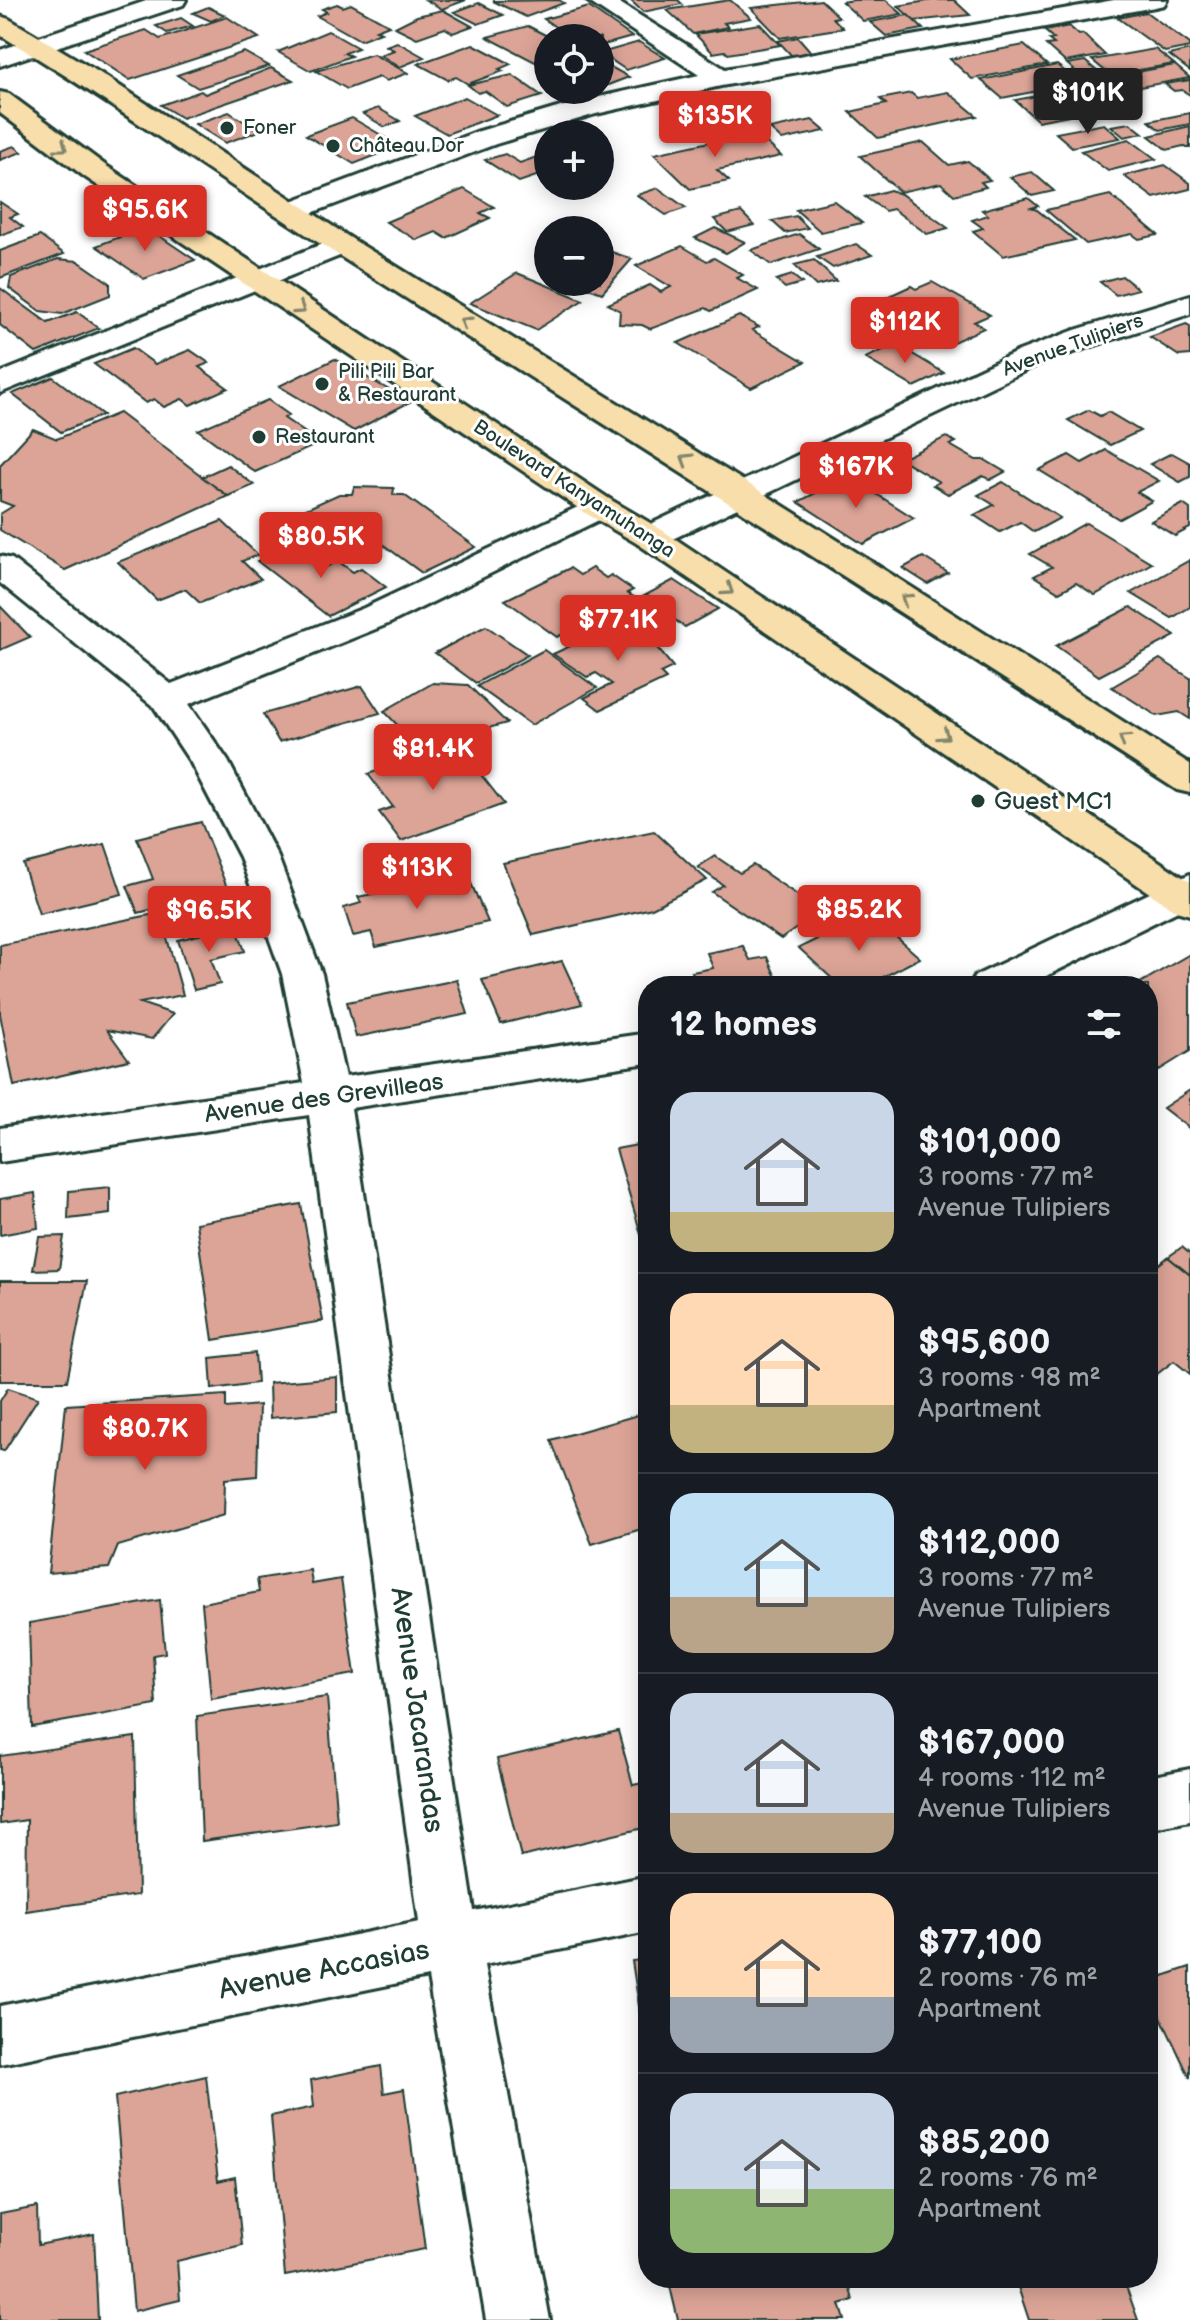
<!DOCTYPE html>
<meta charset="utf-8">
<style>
:root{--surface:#171b24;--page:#20242c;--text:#f1f3f6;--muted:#9ea1a6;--line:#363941;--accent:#d93025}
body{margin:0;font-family:"Balsamiq Sans",sans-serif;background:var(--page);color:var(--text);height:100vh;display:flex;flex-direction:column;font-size:30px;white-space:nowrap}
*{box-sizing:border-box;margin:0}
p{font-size:26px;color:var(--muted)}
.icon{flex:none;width:44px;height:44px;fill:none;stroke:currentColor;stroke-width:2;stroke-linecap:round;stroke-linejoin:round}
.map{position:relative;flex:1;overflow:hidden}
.drawer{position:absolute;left:638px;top:976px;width:520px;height:1312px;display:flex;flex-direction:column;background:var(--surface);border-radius:32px;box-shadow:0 4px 20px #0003}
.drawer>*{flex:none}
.fabs{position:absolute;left:534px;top:24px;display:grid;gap:16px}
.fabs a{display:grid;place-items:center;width:80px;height:80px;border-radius:50%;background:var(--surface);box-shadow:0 4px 20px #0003;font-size:40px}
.price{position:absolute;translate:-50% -68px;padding:0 18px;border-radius:8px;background:var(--accent);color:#fff;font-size:26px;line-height:52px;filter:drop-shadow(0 2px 4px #0008)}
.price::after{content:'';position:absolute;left:50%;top:48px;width:24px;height:18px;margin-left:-12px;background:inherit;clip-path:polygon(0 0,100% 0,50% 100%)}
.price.current{background:#222;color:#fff}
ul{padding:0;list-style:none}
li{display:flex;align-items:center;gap:24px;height:200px;padding:0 32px}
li+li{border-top:2px solid var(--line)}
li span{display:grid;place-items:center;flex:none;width:224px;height:160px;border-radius:24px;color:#555}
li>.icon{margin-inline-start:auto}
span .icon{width:96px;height:96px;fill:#fffc;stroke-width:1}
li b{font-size:34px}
h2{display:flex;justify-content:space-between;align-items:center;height:96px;padding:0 32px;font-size:34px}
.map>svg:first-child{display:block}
.building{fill:#dca497;stroke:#1f3d34;stroke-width:2}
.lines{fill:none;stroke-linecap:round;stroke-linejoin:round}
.minor-casing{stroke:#1f3d34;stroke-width:6}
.primary-casing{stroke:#1f3d34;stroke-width:6}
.minor{fill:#fff;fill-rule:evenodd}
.primary{fill:#f8deab;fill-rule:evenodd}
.oneway{stroke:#81856a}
.poi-dot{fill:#1f3d34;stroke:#fff;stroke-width:3}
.labels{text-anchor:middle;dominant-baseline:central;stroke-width:6;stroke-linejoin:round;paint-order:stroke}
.far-poi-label{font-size:20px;fill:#1f3d34;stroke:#fff;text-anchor:start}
.far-street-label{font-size:20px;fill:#1f3d34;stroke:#fff}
.poi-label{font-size:24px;fill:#1f3d34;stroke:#fff;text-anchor:start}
.street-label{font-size:24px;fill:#1f3d34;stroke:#fff}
.near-street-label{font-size:28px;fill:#1f3d34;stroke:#fff}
</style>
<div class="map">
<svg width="1190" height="2320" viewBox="0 0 1190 2320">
<rect width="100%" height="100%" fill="#fff"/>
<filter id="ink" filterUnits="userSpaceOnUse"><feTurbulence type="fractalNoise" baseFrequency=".0125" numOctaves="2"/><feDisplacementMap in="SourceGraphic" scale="16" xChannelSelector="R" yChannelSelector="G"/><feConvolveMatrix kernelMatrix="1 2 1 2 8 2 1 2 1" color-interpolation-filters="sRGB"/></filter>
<g filter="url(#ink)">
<g class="building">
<polygon points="426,0 466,0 442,9"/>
<polygon points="559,0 564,3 526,17 493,1"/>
<polygon points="630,0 678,0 682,4 643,12"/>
<polygon points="730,0 751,18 724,23 728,27 693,34 667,10"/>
<polygon points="821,0 839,17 833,18 843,28 780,38 751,8"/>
<polygon points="854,0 886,0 902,14 863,21 842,2"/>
<polygon points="933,0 954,0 970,15 914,21 898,6"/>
<polygon points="479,3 503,15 478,24 454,12"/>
<polygon points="337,4 343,7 351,4 389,25 376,30 381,32 360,40 317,16 327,12 322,9"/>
<polygon points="208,7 225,15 211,21 193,13"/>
<polygon points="589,7 632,37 600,46 600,38 571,38 544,19"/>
<polygon points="443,10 472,26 453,33 445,28 417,38 395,27 417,16"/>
<polygon points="1146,12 1190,44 1190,47 1165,52 1118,18"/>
<polygon points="908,15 923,29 886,36 870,22"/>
<polygon points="227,17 259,38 130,80 84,50 146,30 160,39"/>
<polygon points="181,18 193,26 167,33 156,26"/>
<polygon points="760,24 780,45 728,54 725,51 713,53 695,34"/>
<polygon points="528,26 551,38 548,38 548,57 535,62 487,37"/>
<polygon points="1069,26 1079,35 1083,34 1105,55 1065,62 1046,45 1054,44 1049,40 1054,39 1045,31"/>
<polygon points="328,31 358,48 344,53 351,56 311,71 278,52"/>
<polygon points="798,37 812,53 792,56 778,41"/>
<polygon points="397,42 424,57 400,67 380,55 394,50 386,46"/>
<polygon points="639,42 665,58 626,70 601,53"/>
<polygon points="473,44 511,64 499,69 503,71 468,84 456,77 448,80 418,64"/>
<polygon points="1024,45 1047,65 972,79 950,59"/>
<polygon points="1155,49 1174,64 1110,75 1092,60"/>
<polygon points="1190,50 1190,71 1169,55"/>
<polygon points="244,52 269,66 198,88 177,75"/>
<polygon points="373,54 408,73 386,81 379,77 347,89 316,71"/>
<polygon points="600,61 629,77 600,88"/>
<polygon points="1085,61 1105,78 1175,65 1190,78 1101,94 1067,64"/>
<polygon points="1057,65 1079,83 1002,98 981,80"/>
<polygon points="271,68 293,80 182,118 161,105 201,91 205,94"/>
<polygon points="512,75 542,96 507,107 485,91 478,93 468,85"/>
<polygon points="1190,80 1190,95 1182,90 1174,91 1165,84"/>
<polygon points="948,92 977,116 878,138 850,112 886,104 880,99 911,93 917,98"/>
<polygon points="1051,93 1058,100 1095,93 1112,107 1038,121 1015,100"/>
<polygon points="465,97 497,115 447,134 415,116"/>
<polygon points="378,108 400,121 385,127 363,114"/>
<polygon points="229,112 259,131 225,143 195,124"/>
<polygon points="1190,113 1190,124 1160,130 1149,121"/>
<polygon points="352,118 400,146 354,164 306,135"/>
<polygon points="812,120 825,131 782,140 770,129"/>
<polygon points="1130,123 1143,133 1124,137 1111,126"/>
<polygon points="1104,124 1120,138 1072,147 1056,133"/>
<polygon points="1190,126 1190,148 1187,148 1183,146 1167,150 1149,136"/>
<polygon points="755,132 781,156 717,170 729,181 690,189 654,154"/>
<polygon points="1129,139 1156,159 1108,171 1081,151"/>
<polygon points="923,142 949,165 968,161 990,180 981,182 986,187 954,195 941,183 900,192 860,156"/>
<polygon points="14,146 22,152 0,160 0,151"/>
<polygon points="548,153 548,172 519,182 485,160 505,154 520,163"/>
<polygon points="1165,165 1190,183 1190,189 1154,198 1124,176"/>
<polygon points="1032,172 1054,191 1032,196 1010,177"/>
<polygon points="658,188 686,208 666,215 637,195"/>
<polygon points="464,189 494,207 480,213 490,218 446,238 436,232 417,240 386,222"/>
<polygon points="890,190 901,194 948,228 927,234 893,209 885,211 865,197"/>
<polygon points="1110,195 1158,235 1139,239 1132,234 1086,244 1046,210"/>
<polygon points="1028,198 1038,206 1031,208 1037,210 1075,240 1003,256 973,231 983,228 972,220 988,215 982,210"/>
<polygon points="834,201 862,223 821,232 796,210"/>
<polygon points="0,202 18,214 10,217 23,227 0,235"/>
<polygon points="741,212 754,225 727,232 714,219"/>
<polygon points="796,216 808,228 785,233 772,221"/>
<polygon points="146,227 195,260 144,279 96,246"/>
<polygon points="715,228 745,242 726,253 695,238"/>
<polygon points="799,234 819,249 771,265 751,250"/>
<polygon points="40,236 64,254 0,278 0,251"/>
<polygon points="856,244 872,255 833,268 817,257"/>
<polygon points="682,246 707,261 714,258 743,275 737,278 758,290 711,311 706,308 650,329 642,325 619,324 620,311 608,304 650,285 661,292 671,287 636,266"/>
<polygon points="600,248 632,259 602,293 573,282 600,282"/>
<polygon points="58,259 78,261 110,283 110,295 62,314 40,311 9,288 11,277"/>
<polygon points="814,260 836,281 816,286 794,265"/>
<polygon points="517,273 583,300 536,330 470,303"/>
<polygon points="792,275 802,283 785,288 776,280"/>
<polygon points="1122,276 1138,289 1116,295 1100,282"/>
<polygon points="932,282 990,315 974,322 984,328 947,345 937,340 918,348 860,314 879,306 874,303 911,286 916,289"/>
<polygon points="0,288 48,323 77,312 99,328 36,353 0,325"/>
<polygon points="739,316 759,327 752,330 805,362 751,388 678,343"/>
<polygon points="1186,324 1190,326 1190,355 1179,356 1150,337"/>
<polygon points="896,344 944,373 914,387 865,358"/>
<polygon points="133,348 155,364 190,350 209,363 199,367 228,388 190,405 182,399 164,407 154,399 146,403 94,364"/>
<polygon points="335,359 410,402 354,431 279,386"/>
<polygon points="53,377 103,415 61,432 12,394"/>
<polygon points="268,400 289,415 284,418 320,443 255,472 198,430"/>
<polygon points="1089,410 1100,416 1108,412 1140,431 1110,445 1068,420"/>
<polygon points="119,413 228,496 65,570 0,530 0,514 13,506 0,501 0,465 33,429 57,439"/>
<polygon points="946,437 956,442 950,445 976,460 985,460 1005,472 990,480 983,476 948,494 933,485 939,482 901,459"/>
<polygon points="1106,450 1159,481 1137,492 1152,501 1119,519 1039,470 1069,455 1082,463"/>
<polygon points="1172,453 1190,463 1190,477 1180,482 1150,464"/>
<polygon points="228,465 254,485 228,496 202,477"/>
<polygon points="848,476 914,518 863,544 798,502"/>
<polygon points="1003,482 1060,518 1034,532 1020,522 1000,532 974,515 994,505 978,495"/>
<polygon points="354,487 394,488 393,495 404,495 476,547 422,573 367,533 315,557 271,525 339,494 352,494"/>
<polygon points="1183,504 1190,509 1190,528 1175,536 1151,521"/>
<polygon points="222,521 258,555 242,561 261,579 200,603 185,589 157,600 118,562"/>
<polygon points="1086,523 1152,563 1095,595 1076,583 1059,592 1034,576 1052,567 1030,554"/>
<polygon points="293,544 324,568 338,561 353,572 361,568 386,587 328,616 257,561"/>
<polygon points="923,557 948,573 928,584 903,568"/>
<polygon points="1190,560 1190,607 1172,618 1131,593"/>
<polygon points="570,568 580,575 592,568 606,578 611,575 633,590 627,593 634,597 557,637 505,600"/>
<polygon points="674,580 718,609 685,627 642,597"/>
<polygon points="0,606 30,637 0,650"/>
<polygon points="1131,607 1175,636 1099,676 1056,646"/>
<polygon points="622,622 646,634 673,667 660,673 666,679 600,710 584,698 612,684 596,673 587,677 553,654"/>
<polygon points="486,626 528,655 476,683 435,653"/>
<polygon points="544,650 597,688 531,725 477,686"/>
<polygon points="1160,659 1190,678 1190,719 1179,712 1157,716 1112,687"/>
<polygon points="433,683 468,685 507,723 418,747 384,711"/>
<polygon points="362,686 380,713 279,742 263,714"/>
<polygon points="457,744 504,804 401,841 379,812 393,807 368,774"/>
<polygon points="201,822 228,890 138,913 127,886 153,879 137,838"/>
<polygon points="654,831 707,880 652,908 533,935 503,863"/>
<polygon points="105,844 122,894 39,914 23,864"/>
<polygon points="715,856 740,873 753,865 821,911 781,939 712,892 723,885 698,867"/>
<polygon points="467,874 488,922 376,947 371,932 353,936 344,908 361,903 358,897"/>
<polygon points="160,913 183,995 140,1003 173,1014 152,1039 107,1030 129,1060 14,1086 0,1014 0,945"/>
<polygon points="869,913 920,958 866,986 840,986 799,948"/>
<polygon points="236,926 245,951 211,959 220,984 194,990 178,940"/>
<polygon points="743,946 750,960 767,957 780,986 697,986 692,972 713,968 707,953"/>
<polygon points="1190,954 1190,1051 1148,1077 1148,986 1135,986"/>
<polygon points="562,961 582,1004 501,1024 482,980"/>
<polygon points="457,980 468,1014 356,1037 347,1002"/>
<polygon points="1190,1090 1190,1129 1163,1108"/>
<polygon points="648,1143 648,1258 616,1149"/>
<polygon points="110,1187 110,1214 68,1219 69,1191"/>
<polygon points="35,1193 38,1228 0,1235 0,1199"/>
<polygon points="301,1204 323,1321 213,1340 196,1223"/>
<polygon points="64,1236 59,1269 33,1270 39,1237"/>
<polygon points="1182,1247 1190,1254 1190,1275 1168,1257"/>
<polygon points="1168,1257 1190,1275 1190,1374 1174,1361 1148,1381 1148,1273"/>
<polygon points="0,1281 87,1281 67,1381 0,1381"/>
<polygon points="255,1353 257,1383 212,1389 210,1358"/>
<polygon points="337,1377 337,1412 270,1418 269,1383"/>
<polygon points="8,1388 38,1398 4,1451 0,1450 0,1401"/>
<polygon points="226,1395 226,1408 259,1405 257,1476 225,1479 224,1515 118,1546 109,1568 48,1573 66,1405"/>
<polygon points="648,1412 648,1527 592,1544 551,1440"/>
<polygon points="310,1570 312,1584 341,1579 355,1674 211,1699 202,1603 259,1592 257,1579"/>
<polygon points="160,1600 165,1653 153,1655 156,1705 32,1727 29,1623"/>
<polygon points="327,1697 337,1822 202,1841 197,1716"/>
<polygon points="618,1731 633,1785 648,1782 648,1827 521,1857 497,1759"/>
<polygon points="135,1737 138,1895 26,1911 27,1820 0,1824 0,1756"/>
<polygon points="648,1959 648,2065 632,1961"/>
<polygon points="1190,1967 1190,2078 1148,1990 1148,1981"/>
<polygon points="381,2066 384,2093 404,2089 425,2249 285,2276 271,2116 314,2107 311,2080"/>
<polygon points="206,2076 218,2181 235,2177 242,2245 177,2261 180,2300 134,2311 115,2097"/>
<polygon points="37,2207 38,2245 94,2234 98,2320 0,2320 0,2214"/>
<polygon points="668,2278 847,2278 853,2300 840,2304 845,2320 678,2320"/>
<polygon points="1015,2278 1123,2278 1138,2320 1029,2320"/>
</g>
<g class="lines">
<g class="minor-casing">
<g id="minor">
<polygon points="149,0 186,0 183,5 0,66 0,50"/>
<polygon points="586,0 615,0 725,69 1114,0 1167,0 1164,5 1155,7 721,86 596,114 496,144 301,217 291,219 281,217 277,211 281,205 476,132 581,101 699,75"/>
<polygon points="342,236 352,239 356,245 352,251 0,393 0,373"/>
<polygon points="1190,295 1190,314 1041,363 662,544 650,547 638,544 633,537 638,530 1019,351 1075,330"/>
<polygon points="599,497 611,500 616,507 611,514 388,624 189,704 228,761 278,857 322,974 345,1077 648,1033 648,1063 351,1108 474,1911 648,1876 648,1932 484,1965 550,2320 486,2320 428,1977 0,2064 0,2006 419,1922 309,1115 0,1162 0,1128 304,1083 282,974 240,857 191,763 154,707 0,583 0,556 12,559 171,684 364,608"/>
<polygon points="1190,874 1190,905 1026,986 969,986 975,976"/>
<polygon points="1190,1769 1190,1821 1148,1829 1148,1777"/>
</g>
</g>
<g class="primary-casing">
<g id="primary">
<path d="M0 16 9 19 100 73 352 239 752 486 1190 764V793L1177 790C897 609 616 432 335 253 223 182 114 104 0 35Z"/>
<polygon points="0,92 9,94 105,165 611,500 662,530 1190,882 1190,915 1176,911 638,544 587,514 85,177 0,113"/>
</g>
</g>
<use href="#minor" class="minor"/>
<use href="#primary" class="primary"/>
</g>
<defs><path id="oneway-chevron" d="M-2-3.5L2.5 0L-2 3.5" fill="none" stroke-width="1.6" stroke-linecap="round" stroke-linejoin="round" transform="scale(2)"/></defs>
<g class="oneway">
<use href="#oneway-chevron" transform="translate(62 147) rotate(37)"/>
<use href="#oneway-chevron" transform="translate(300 309) rotate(34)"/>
<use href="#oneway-chevron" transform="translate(465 322) rotate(-148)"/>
<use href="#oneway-chevron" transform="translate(686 459) rotate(-148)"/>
<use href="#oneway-chevron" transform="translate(728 590) rotate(34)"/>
<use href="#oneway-chevron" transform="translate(906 599) rotate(-147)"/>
<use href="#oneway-chevron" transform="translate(944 735) rotate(34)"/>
<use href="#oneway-chevron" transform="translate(1124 739) rotate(-147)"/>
</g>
</g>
<g class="poi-dot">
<circle cx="227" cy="128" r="8"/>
<circle cx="333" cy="146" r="8"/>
<circle cx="322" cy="384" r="8"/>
<circle cx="259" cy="437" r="8"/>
<circle cx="978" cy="801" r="8"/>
</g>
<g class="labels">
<g class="far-poi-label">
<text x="243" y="128">Foner</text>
<text x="349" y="146">Château Dor</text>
<text x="338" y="372">Pili Pili Bar<tspan x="338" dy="23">&amp; Restaurant</tspan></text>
<text x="275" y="437">Restaurant</text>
</g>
<g class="far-street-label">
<text transform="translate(1073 345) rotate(-20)">Avenue Tulipiers</text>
<text transform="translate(574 489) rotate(33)">Boulevard Kanyamuhanga</text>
</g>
<g class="poi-label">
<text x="994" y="801">Guest MC1</text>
</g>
<g class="street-label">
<text transform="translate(324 1098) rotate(-8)">Avenue des Grevilleas</text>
</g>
<g class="near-street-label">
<text transform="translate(417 1710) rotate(82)">Avenue Jacarandas</text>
<text transform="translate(324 1970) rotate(-11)">Avenue Accasias</text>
</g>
</g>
</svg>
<div class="fabs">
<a><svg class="icon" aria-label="locate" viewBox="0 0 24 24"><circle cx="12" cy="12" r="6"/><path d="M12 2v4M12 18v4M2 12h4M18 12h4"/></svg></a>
<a>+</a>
<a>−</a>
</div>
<b class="price current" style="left:1088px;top:136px">$101K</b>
<b class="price" style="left:715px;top:159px">$135K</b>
<b class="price" style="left:145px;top:253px">$95.6K</b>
<b class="price" style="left:905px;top:365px">$112K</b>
<b class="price" style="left:856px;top:510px">$167K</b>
<b class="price" style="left:321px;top:580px">$80.5K</b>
<b class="price" style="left:618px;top:663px">$77.1K</b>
<b class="price" style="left:433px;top:792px">$81.4K</b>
<b class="price" style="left:417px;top:911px">$113K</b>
<b class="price" style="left:859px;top:953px">$85.2K</b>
<b class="price" style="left:209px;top:954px">$96.5K</b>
<b class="price" style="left:145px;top:1472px">$80.7K</b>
<section class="drawer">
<h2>12 homes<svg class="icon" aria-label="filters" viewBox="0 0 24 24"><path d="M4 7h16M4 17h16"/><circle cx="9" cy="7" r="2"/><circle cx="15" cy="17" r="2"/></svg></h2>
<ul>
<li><span style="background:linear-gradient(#c9d6e8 75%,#c2b280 0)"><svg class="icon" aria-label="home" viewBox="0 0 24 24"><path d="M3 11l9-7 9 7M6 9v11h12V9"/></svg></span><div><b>$101,000</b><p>3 rooms · 77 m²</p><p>Avenue Tulipiers</p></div></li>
<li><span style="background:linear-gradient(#ffd9b3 70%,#c2b280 0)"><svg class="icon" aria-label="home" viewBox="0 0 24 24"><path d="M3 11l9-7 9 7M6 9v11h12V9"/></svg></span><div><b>$95,600</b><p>3 rooms · 98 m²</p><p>Apartment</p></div></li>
<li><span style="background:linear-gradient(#bfe0f5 65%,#b9a48a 0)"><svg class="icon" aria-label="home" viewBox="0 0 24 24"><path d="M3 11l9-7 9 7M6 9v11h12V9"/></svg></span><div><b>$112,000</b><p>3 rooms · 77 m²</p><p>Avenue Tulipiers</p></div></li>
<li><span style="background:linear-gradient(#c9d6e8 75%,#b9a48a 0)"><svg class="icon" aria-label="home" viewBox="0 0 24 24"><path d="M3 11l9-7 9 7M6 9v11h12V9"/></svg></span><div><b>$167,000</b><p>4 rooms · 112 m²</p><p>Avenue Tulipiers</p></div></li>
<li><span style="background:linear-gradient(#ffd9b3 65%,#9aa5b1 0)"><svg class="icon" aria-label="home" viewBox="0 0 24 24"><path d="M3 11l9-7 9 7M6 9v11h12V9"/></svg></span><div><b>$77,100</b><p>2 rooms · 76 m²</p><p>Apartment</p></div></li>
<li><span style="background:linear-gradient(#c9d6e8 60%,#8fb573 0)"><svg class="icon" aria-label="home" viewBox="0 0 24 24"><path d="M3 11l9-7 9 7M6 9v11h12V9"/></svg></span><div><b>$85,200</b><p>2 rooms · 76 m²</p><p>Apartment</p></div></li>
</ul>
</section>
</div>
